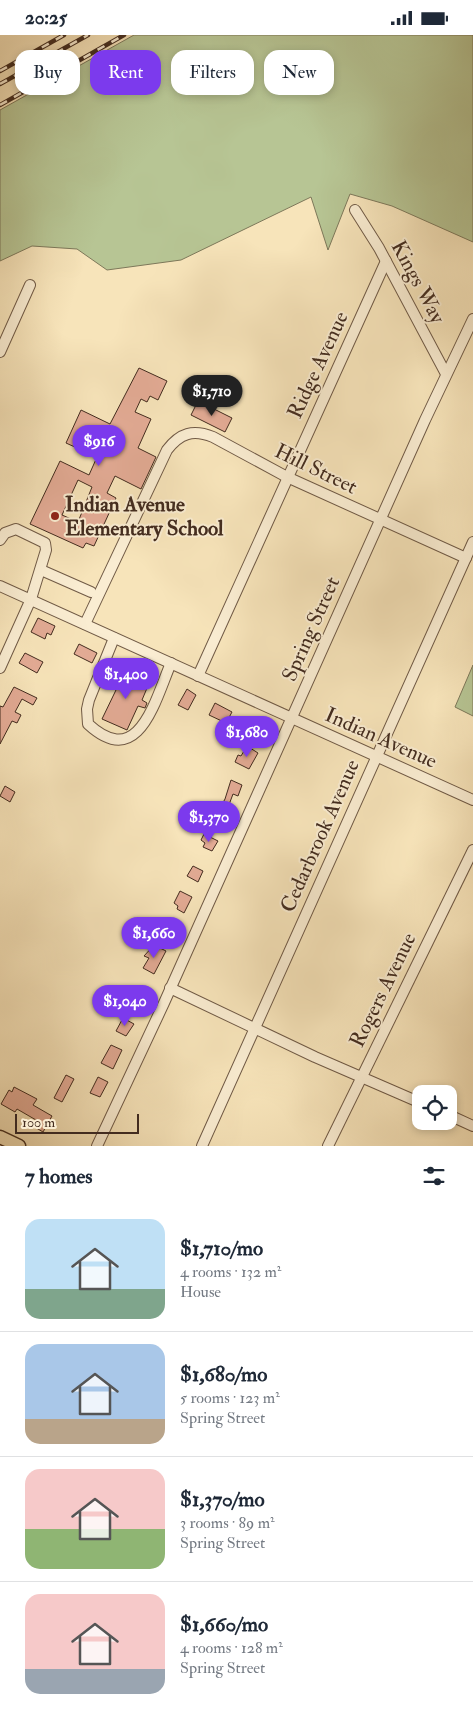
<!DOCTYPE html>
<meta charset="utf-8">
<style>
:root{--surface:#fff;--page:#f2f2f3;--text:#1f2937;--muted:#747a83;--line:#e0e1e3;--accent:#7c3aed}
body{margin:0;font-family:"IM FELL Double Pica",serif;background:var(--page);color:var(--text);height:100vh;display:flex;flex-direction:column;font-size:19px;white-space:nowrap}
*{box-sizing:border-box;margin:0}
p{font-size:16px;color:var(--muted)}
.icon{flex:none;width:28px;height:28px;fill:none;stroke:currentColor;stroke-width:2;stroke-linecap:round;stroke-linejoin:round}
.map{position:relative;height:1111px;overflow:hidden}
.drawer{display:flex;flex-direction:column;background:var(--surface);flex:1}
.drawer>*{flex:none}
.hud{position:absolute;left:15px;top:15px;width:444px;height:45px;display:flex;gap:10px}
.tools{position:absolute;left:412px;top:1050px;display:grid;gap:10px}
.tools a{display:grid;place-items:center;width:45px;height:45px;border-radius:10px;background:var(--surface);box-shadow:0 2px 8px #0003;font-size:25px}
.scale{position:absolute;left:15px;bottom:12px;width:124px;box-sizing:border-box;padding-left:5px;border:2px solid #432c1f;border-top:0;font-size:14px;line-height:18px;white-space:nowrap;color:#432c1f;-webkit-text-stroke:4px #faedd2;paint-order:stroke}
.price{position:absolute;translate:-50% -42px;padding:0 11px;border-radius:18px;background:var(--accent);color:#fff;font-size:16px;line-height:32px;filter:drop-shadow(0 1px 2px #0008)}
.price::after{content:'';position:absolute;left:50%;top:30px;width:15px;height:11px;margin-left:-8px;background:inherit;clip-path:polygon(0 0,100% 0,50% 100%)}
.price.current{background:#222;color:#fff}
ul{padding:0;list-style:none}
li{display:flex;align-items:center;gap:15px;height:125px;padding:0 25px}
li+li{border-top:1px solid var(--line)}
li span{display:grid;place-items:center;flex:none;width:140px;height:100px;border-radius:15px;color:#555}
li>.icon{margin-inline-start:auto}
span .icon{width:60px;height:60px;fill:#fffc;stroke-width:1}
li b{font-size:21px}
h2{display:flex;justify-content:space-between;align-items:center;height:60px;padding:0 25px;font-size:21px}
.pill{padding:0 18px;border-radius:15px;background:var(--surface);box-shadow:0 2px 8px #0003;font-size:18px;line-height:45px}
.pill.current{background:var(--accent);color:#fff}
.status{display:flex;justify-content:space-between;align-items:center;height:35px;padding:0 25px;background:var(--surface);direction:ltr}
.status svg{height:14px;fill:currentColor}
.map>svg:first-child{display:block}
.green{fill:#b7c594;stroke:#7d785a}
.building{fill:#e3ab95;stroke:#432c1f;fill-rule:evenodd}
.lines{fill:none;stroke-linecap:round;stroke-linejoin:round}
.minor-casing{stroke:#705a46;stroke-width:12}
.major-casing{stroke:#432c1f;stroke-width:15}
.minor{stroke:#faedd2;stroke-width:10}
.major{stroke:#f7e4ba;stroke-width:12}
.rail-casing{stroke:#432c1f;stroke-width:4.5}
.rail{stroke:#faedd2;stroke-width:2.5;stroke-dasharray:8;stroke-linecap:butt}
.poi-dot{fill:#8f2418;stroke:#faedd2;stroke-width:2}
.labels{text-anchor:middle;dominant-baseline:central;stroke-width:4;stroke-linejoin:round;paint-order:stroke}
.street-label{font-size:21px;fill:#432c1f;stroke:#faedd2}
.poi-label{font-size:21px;font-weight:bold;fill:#432c1f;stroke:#faedd2;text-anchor:start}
</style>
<div class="status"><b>20:25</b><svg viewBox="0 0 49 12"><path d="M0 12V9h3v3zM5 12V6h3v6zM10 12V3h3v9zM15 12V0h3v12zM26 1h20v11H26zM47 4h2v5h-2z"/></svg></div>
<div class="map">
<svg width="473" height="1111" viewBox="0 0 473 1111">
<rect width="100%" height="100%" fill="#f7e4ba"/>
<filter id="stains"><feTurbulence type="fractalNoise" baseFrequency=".004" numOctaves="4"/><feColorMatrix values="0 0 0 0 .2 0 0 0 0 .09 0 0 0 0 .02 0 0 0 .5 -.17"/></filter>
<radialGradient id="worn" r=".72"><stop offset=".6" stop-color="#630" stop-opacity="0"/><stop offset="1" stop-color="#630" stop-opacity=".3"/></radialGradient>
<g class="green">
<polygon points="134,0 473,0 473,207 392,171 350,159 328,215 311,162 181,225 107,235 77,214 32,211 0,226 0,75"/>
<polygon points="473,630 473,681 455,672"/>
</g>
<g class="building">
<path d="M139 333 167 346 158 365 150 361 147 367 141 364 135 377 151 384 138 413 156 422 141 454 115 441 107 458 116 463 94 511 86 508 83 513 30 489 60 426 89 440 97 422 66 408 81 375 110 389ZM78 445 92 452 78 487 62 480Z"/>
<polygon points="198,366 232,383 225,397 191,380"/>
<polygon points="38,583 55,591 51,600 47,598 45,604 31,597"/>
<polygon points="79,609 97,618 92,628 74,619"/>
<polygon points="25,618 43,627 37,638 19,628"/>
<polygon points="119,637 132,643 134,639 150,646 142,665 147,668 145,673 138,671 127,695 102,684 116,655 112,653"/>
<polygon points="14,652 37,663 33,670 22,664 15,677 21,680 17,688 12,686 0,709 0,671 3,672"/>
<polygon points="187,654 196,660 188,675 178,670"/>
<polygon points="215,668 232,677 226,688 209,680"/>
<polygon points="247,711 258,718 249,734 235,727 238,720 241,721"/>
<polygon points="231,745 242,750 238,761 233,759 227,775 231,777 225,787 215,782 225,764"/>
<polygon points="5,751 15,757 10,767 0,761"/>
<polygon points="204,799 218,806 212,816 203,812 205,808 201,805"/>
<polygon points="193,831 203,836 198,847 187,841"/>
<polygon points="180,856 192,862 184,878 177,874 178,871 174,868"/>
<polygon points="168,885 178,890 173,900 163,895"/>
<polygon points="154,910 166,916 154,939 143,933 149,923 144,921"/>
<polygon points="135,953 147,960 141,971 129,965"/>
<polygon points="123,983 134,989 126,1001 116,996"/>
<polygon points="111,1010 122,1015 113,1034 101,1028"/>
<polygon points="66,1040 74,1044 62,1067 54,1063"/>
<polygon points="98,1042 108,1047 100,1062 90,1058"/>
<polygon points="14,1052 37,1064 33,1070 52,1081 43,1097 33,1091 36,1085 17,1074 15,1077 1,1069 9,1055 12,1057"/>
</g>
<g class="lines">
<g class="minor-casing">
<g id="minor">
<polyline points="355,175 379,213 446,339"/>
<polyline points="0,317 30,250"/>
<polyline points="0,505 5,498 16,494 45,508 46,515 31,564 0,633"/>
<polyline points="41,535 91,557"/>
<polyline points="0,551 473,765"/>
<path d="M85 589 167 415C180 398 193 394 213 402L287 442 466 523"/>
<path d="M114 603 89 665 87 674 88 689C139 736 155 665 171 628"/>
<polyline points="198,641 386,226"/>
<polyline points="170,953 315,1022 421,1068"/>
<polyline points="449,1080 473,1091"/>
<polyline points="97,1111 164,968 425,385 473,284"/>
<polyline points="202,1111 473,507"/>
<polyline points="328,1111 473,815"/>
</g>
</g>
<g class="major-casing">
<polyline id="major" points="0,1102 19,1111"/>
</g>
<use href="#minor" class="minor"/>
<use href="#major" class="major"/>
<g class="rail-casing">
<g id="rail">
<polyline points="0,36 64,0"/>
<polyline points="0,49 88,0"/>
<polyline points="0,70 124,0"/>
</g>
</g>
<use href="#rail" class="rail"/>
</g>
<circle class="poi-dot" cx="55" cy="481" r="5"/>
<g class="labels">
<g class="street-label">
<text transform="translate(418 247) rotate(62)">Kings Way</text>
<text transform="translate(318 330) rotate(-65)">Ridge Avenue</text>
<text transform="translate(316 434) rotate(26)">Hill Street</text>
<text transform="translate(311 594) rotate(-66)">Spring Street</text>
<text transform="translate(381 703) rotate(24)">Indian Avenue</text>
<text transform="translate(320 801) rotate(-66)">Cedarbrook Avenue</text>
<text transform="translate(383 955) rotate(-64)">Rogers Avenue</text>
</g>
<g class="poi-label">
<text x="65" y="469">Indian Avenue<tspan x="65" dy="24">Elementary School</tspan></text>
</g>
</g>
<rect width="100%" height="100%" filter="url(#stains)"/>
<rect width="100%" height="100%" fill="url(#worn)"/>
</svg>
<div class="tools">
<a><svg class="icon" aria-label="locate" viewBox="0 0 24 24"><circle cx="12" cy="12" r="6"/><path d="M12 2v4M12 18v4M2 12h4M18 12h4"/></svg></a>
</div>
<div class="scale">100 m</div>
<b class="price current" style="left:212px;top:382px">$1,710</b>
<b class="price" style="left:99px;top:432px">$916</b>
<b class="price" style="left:126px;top:665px">$1,400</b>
<b class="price" style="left:247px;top:723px">$1,680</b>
<b class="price" style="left:209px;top:808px">$1,370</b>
<b class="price" style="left:154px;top:924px">$1,660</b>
<b class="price" style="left:125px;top:992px">$1,040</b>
<div class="hud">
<a class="pill">Buy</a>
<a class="pill current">Rent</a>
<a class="pill">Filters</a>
<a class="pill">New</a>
</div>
</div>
<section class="drawer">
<h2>7 homes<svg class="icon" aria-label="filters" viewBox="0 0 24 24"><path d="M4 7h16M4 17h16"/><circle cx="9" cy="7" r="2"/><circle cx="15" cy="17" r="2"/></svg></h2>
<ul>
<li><span style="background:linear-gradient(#bfe0f5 70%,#7fa58c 0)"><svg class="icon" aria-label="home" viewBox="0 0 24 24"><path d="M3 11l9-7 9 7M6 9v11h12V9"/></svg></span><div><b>$1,710/mo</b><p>4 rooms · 132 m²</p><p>House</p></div></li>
<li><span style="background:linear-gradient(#a9c7e8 75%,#b9a48a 0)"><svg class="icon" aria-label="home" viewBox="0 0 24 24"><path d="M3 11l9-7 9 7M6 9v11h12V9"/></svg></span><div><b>$1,680/mo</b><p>5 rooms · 123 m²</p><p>Spring Street</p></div></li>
<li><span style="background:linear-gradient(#f6c9c9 60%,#8fb573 0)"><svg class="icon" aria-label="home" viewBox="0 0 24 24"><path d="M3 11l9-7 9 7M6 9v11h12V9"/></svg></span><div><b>$1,370/mo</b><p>3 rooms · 89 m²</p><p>Spring Street</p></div></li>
<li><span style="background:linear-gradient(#f6c9c9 75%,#9aa5b1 0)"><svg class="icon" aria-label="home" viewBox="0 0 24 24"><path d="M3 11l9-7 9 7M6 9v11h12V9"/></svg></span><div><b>$1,660/mo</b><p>4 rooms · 128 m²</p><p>Spring Street</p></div></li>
</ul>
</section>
